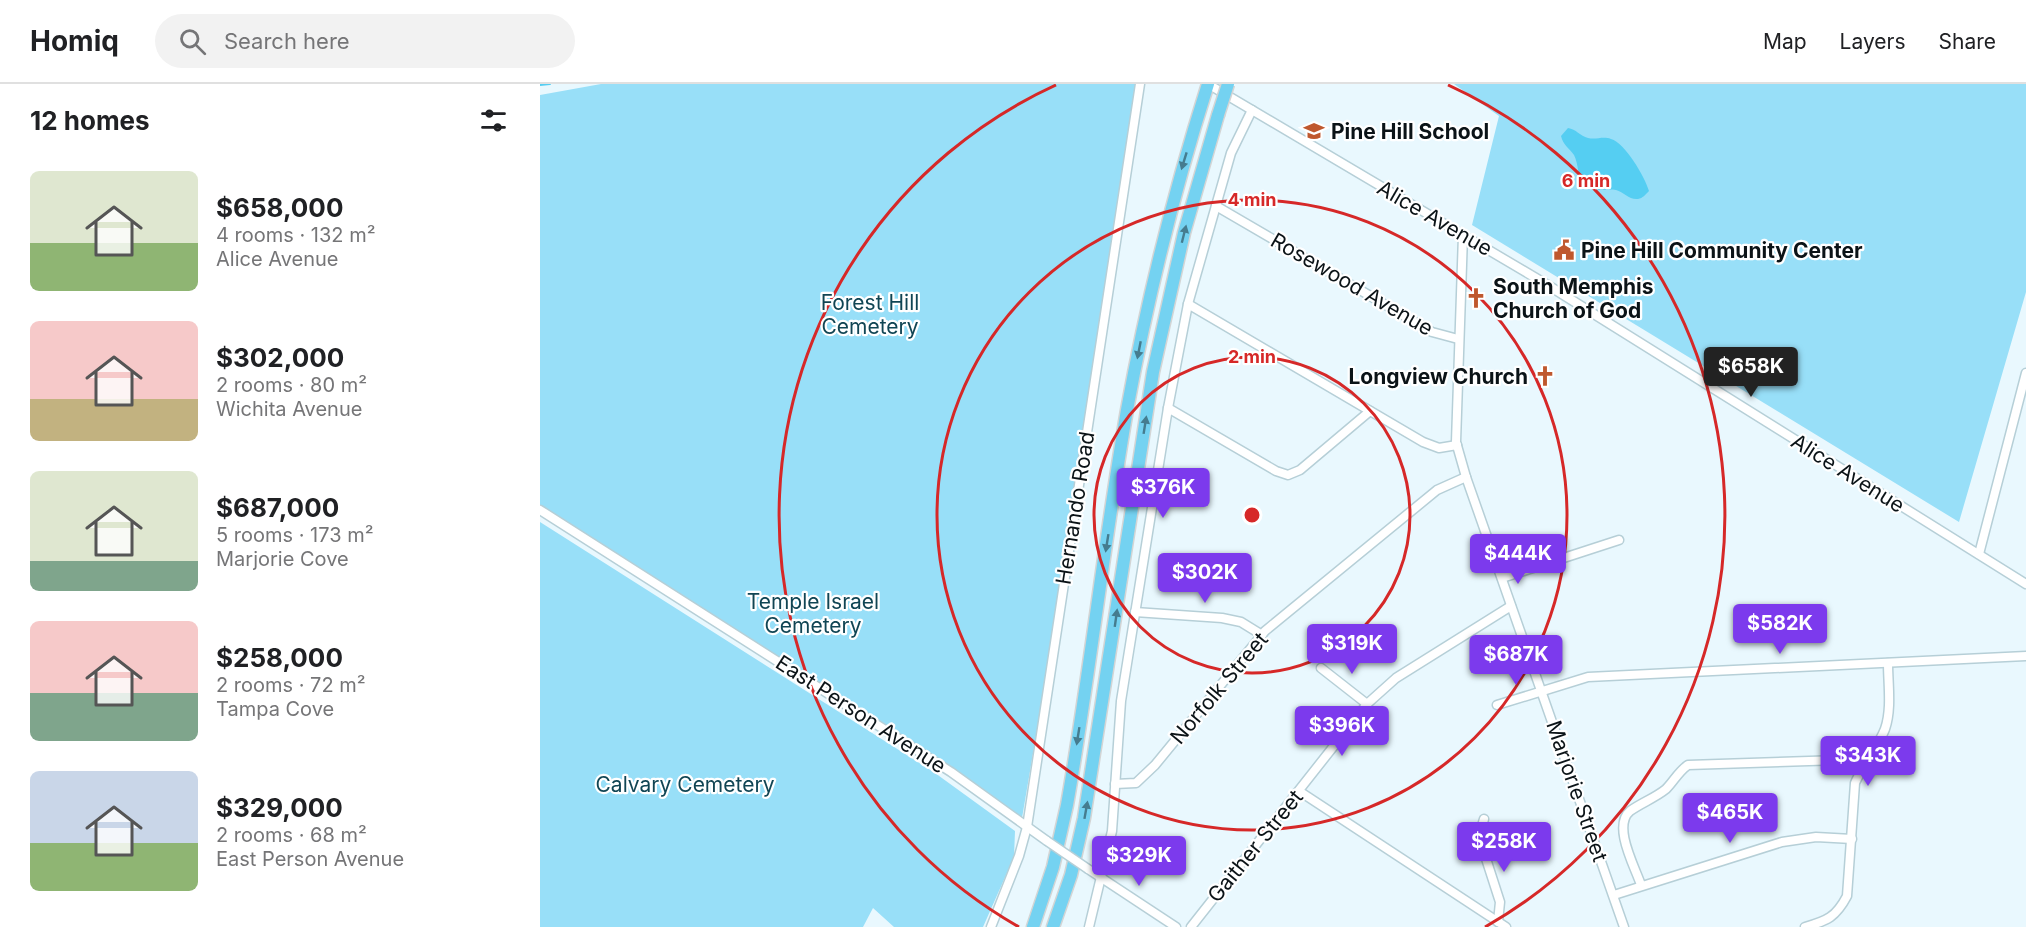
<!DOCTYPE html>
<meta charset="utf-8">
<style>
:root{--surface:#fff;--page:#f2f2f2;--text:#202124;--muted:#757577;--line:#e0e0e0;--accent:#7c3aed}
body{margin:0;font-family:Inter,sans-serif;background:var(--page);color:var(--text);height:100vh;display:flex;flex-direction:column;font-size:22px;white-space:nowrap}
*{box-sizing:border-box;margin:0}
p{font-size:20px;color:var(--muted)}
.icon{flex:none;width:33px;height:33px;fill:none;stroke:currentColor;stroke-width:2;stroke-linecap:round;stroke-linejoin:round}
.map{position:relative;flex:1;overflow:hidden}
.panel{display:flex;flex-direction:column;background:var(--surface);width:540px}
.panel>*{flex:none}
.price{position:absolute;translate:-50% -51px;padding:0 14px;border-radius:6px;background:var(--accent);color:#fff;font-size:20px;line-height:39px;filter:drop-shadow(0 2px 3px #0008)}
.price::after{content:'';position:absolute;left:50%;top:36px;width:18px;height:14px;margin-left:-9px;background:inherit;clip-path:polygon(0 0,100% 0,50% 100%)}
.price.active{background:#222;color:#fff}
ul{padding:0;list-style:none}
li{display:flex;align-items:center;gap:18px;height:150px;padding:0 30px}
li span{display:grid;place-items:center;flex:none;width:168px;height:120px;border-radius:9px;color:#555}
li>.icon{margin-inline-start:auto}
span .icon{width:72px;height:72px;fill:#fffc;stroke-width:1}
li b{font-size:26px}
h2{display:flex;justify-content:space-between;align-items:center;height:72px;padding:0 30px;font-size:26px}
header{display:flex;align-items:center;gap:36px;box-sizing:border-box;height:84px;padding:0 30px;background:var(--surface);border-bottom:2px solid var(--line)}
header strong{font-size:28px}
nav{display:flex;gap:33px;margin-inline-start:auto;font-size:21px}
.search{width:420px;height:54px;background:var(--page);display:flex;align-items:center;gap:15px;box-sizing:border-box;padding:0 21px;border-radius:33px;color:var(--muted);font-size:22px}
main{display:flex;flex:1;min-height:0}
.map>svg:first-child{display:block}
.green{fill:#98dff8}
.water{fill:#55cef2}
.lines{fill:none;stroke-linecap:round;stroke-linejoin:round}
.stream{stroke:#55cef2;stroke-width:2}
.minor-casing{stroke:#b6cfd7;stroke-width:11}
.highway-casing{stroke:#d3d5d5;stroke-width:15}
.minor{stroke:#fff;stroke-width:8}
.highway{stroke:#74d2f1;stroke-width:12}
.minor-bridge-casing{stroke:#b6cfd7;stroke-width:11;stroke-linecap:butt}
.highway-bridge-casing{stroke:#d3d5d5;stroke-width:15;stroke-linecap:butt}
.minor-bridge{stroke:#fff;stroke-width:8}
.highway-bridge{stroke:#74d2f1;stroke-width:12}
.oneway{fill:#457c8f}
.ring{fill:none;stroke:#d62828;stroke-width:3}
.labels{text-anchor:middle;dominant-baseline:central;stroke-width:4.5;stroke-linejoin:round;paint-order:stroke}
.poi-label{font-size:21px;font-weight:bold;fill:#0b1317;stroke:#fff;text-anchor:start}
.street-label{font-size:21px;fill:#0b1317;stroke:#fff}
.park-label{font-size:21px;fill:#104554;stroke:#fff}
.centre{fill:#d62828;stroke:#fff;stroke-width:3}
.ring-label{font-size:18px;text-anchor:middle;font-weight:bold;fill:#d62828;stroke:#fff;stroke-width:4.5;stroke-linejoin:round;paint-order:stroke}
</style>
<header>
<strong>Homiq</strong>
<div class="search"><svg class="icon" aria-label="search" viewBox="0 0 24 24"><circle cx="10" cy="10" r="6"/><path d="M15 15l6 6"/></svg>Search here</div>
<nav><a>Map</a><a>Layers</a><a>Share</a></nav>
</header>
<main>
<section class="panel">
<h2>12 homes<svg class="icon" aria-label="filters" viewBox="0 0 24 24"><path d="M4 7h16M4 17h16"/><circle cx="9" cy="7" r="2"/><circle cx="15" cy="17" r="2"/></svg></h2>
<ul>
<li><span style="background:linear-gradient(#dfe7d0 60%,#8fb573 0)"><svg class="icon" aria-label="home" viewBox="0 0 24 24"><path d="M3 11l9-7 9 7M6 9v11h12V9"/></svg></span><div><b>$658,000</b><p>4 rooms · 132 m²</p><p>Alice Avenue</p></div></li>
<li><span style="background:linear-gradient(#f6c9c9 65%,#c2b280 0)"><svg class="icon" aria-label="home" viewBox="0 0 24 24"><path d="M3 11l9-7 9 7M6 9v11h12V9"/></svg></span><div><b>$302,000</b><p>2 rooms · 80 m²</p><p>Wichita Avenue</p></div></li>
<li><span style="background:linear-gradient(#dfe7d0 75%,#7fa58c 0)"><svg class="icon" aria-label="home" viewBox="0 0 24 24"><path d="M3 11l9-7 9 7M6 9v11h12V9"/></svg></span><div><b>$687,000</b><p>5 rooms · 173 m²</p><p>Marjorie Cove</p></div></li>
<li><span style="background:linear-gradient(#f6c9c9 60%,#7fa58c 0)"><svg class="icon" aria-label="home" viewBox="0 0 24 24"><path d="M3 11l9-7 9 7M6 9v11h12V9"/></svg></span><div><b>$258,000</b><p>2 rooms · 72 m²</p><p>Tampa Cove</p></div></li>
<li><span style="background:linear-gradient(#c9d6e8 60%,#8fb573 0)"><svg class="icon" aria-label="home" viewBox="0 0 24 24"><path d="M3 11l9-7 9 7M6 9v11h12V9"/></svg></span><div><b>$329,000</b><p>2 rooms · 68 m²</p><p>East Person Avenue</p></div></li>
</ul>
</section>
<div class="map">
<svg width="1486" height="843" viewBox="0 0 1486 843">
<rect width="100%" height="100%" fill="#e9f8fe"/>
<g class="green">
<polygon points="61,0 597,0 503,611 482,734 0,422 0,11"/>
<polygon points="914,0 1486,0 1486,208 1419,438 932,141 959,32"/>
<polygon points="0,438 395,689 475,747 474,773 443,843 354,843 333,824 323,843 0,843"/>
</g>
<path class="water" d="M1028 44C1036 45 1040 52 1048 54 1056 56 1063 52 1071 55 1085 59 1105 93 1109 107 1105 111 1103 114 1098 115 1089 116 1084 108 1076 106 1066 104 1054 109 1045 102 1037 95 1039 80 1034 71 1029 64 1023 61 1021 52Z"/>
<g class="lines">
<polyline class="stream" points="0,1 10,0"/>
<g class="minor-casing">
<g id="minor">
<polyline points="668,0 1006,200 1486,500"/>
<polyline points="676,122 892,248 918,255"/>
<polyline points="923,151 916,358 926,393 1084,843"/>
<polyline points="648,220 883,358 899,364 917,361"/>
<polyline points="628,324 736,387 748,391 760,386 830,327"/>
<polyline points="0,426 411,688 507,757"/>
<polyline points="1439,470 1486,289"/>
<polyline points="962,494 1079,456"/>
<polyline points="595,528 682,534 701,538 722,551"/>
<polyline points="781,584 827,620"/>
<polyline points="957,621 1048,593 1486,572"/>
<polyline points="575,700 596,699 615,681 725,547 897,406 926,393"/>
<polyline points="759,707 966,843"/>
<polyline points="944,735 941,745 940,756 960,818 958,838"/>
<polyline points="548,785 636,843"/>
<path d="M1101 801C1095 783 1072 742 1090 727 1101 719 1115 714 1126 705 1134 697 1138 688 1148 681L1300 676 1313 678 1322 682"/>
<polyline points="1074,811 1242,758 1276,753 1312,755"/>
<polyline points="451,843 479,772 487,743 600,0"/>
<polyline points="549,843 572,747 581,617 628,324 648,220 691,69 712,26"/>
<polyline points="651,843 827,620 856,594 971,522"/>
<path d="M1265 843C1287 837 1296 833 1307 812L1315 699C1323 681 1339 661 1345 645 1352 625 1348 600 1348 579"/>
</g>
</g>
<g class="highway-casing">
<g id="highway">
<path d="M493 843 513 783 527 721C550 590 564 457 587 326 607 216 634 107 668 0"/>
<polyline points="513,843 531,791 544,734 613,288 644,149 678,31"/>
</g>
</g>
<use href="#minor" class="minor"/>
<use href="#highway" class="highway"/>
<g class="minor-bridge-casing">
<polyline id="minor-bridge" points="507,757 548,785"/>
</g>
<g class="highway-bridge-casing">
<polyline id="highway-bridge" points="678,31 688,0"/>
</g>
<use href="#minor-bridge" class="minor-bridge"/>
<use href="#highway-bridge" class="highway-bridge"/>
</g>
<defs><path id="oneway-solid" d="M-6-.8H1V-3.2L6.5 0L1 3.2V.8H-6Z" transform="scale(1.5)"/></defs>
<g class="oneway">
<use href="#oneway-solid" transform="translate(644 77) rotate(107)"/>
<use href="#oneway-solid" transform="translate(644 150) rotate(-76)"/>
<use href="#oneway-solid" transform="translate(599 266) rotate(101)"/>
<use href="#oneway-solid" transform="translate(605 341) rotate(-81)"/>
<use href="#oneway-solid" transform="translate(567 459) rotate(99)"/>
<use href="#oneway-solid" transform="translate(576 534) rotate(-82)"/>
<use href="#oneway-solid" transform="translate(538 652) rotate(99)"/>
<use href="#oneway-solid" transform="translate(546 726) rotate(-80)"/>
</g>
<g class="ring">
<circle cx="712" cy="431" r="158"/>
<circle cx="712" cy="431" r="315"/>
<path d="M479 843A473 473 0 0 1 516 1M908 1A473 473 0 0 1 945 843"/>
</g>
<defs>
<g id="school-bare" transform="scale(1.62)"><path d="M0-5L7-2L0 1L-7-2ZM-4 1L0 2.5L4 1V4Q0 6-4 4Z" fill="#bf582e" stroke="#fff" stroke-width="2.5" paint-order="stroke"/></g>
<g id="civic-bare" transform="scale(1.62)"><path d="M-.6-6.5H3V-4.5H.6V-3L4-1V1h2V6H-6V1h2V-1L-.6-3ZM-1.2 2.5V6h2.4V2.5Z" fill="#bf582e" stroke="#fff" stroke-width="2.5" paint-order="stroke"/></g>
<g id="church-bare" transform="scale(1.62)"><path d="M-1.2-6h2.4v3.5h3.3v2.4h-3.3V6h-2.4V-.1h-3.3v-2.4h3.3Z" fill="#bf582e" stroke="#fff" stroke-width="2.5" paint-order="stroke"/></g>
</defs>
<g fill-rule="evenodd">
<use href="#school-bare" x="774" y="47"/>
<use href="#civic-bare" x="1024" y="166"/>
<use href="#church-bare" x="936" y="214"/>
<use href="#church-bare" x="1005" y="292"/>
</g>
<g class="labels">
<g class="poi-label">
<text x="791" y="47">Pine Hill School</text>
<text x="1041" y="166">Pine Hill Community Center</text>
<text x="953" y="202">South Memphis<tspan x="953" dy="24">Church of God</tspan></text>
<text x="988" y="292" text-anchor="end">Longview Church</text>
</g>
<g class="street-label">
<text transform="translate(895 134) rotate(30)">Alice Avenue</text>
<text transform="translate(812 200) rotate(30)">Rosewood Avenue</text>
<text transform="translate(1308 389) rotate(32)">Alice Avenue</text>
<text transform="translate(535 424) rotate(-81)">Hernando Road</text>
<text transform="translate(679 604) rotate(-50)">Norfolk Street</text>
<text transform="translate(321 630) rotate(33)">East Person Avenue</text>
<text transform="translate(1037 707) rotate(71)">Marjorie Street</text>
<text transform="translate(715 762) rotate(-51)">Gaither Street</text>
</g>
<g class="park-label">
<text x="330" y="218">Forest Hill<tspan x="330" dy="24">Cemetery</tspan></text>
<text x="273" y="517">Temple Israel<tspan x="273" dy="24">Cemetery</tspan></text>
<text x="145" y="700">Calvary Cemetery</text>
</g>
</g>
<circle cx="712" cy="431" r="9" class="centre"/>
<g class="ring-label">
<text x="1046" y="103">6 min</text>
<text x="712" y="122">4 min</text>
<text x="712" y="279">2 min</text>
</g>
</svg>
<b class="price active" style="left:1211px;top:314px">$658K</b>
<b class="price" style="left:623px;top:435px">$376K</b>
<b class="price" style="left:978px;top:501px">$444K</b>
<b class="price" style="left:665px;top:520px">$302K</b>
<b class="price" style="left:1240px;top:571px">$582K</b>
<b class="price" style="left:812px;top:591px">$319K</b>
<b class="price" style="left:976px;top:602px">$687K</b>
<b class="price" style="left:802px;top:673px">$396K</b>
<b class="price" style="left:1328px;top:703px">$343K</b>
<b class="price" style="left:1190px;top:760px">$465K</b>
<b class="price" style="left:964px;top:789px">$258K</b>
<b class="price" style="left:599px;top:803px">$329K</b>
</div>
</main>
